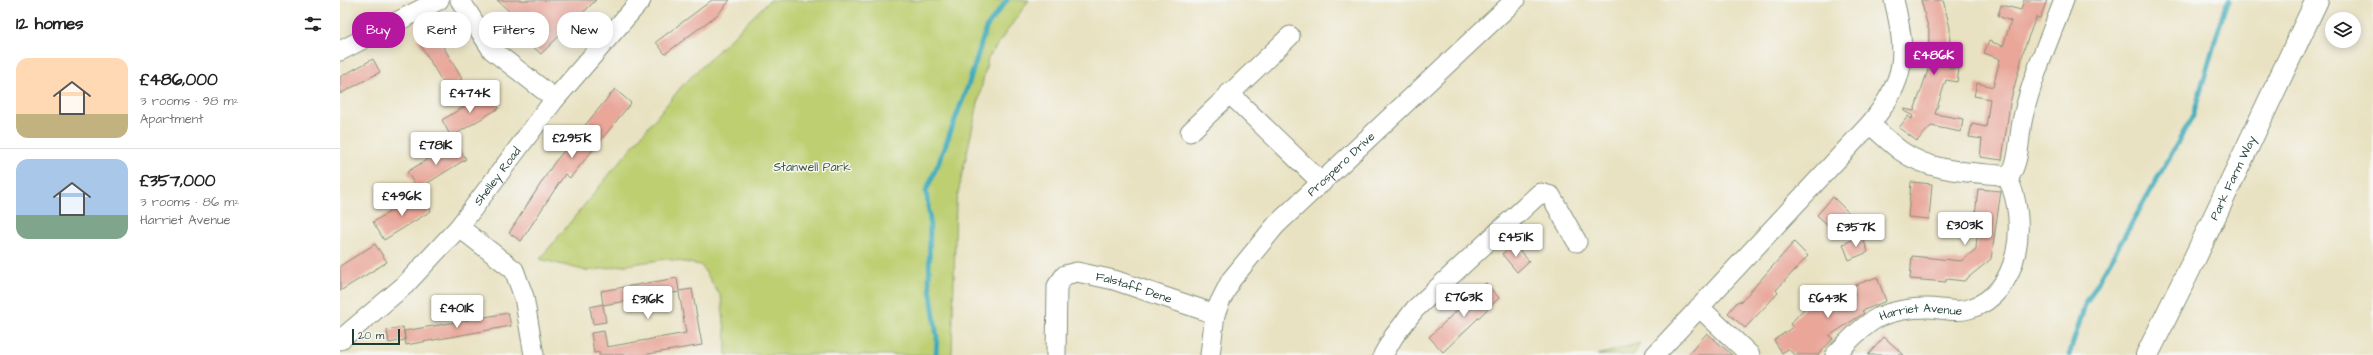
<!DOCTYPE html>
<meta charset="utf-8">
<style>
:root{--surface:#fff;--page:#f2f2f2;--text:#222;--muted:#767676;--line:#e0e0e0;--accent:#b5179e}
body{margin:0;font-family:"Architects Daughter",sans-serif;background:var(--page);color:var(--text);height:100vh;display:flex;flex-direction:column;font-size:15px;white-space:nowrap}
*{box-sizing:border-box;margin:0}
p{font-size:13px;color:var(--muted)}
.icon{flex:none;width:22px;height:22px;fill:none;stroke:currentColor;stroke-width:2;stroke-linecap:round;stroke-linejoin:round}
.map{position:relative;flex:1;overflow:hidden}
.sheet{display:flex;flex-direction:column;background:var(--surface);width:340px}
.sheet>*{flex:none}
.guide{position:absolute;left:12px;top:12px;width:380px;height:36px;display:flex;gap:8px}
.buttons{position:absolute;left:1985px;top:12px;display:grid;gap:8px}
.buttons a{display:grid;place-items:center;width:36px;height:36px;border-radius:50%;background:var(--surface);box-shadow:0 2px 10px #0003;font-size:20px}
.scale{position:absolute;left:12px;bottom:10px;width:48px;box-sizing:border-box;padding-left:4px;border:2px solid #1f3d34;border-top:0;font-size:11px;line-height:14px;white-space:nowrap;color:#1f3d34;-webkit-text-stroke:3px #f6f6f2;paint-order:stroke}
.price{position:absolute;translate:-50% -34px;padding:0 9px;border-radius:4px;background:#fff;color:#222;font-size:13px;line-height:26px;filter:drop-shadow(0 1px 2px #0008)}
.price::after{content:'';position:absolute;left:50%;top:24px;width:12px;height:9px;margin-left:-6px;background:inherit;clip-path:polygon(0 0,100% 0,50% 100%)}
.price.on{background:var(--accent);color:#fff}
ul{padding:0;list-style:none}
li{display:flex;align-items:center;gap:12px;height:100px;padding:0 16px}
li+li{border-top:1px solid var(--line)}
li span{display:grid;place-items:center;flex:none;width:112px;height:80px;border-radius:12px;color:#555}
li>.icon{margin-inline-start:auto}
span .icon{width:48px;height:48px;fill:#fffc;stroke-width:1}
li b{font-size:17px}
h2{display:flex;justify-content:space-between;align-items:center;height:48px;padding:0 16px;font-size:17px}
.pill{padding:0 14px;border-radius:16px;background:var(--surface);box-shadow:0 2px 10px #0003;font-size:14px;line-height:36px}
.pill.on{background:var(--accent);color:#fff}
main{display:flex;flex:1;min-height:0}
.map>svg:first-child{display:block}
.green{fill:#becf72;stroke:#6e8653}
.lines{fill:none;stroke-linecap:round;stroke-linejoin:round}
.stream{stroke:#3baab9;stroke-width:5}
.building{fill:#e9a699}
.minor-casing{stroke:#84907b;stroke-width:21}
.trunk-casing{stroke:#84907b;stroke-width:24}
.minor{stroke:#fff;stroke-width:19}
.trunk{stroke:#fff;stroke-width:22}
.labels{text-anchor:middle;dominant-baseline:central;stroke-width:3;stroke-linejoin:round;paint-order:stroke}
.street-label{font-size:12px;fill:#1f3d34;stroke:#f6f6f2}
.park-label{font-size:12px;fill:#3f5a40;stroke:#f6f6f2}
</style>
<main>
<section class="sheet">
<h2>12 homes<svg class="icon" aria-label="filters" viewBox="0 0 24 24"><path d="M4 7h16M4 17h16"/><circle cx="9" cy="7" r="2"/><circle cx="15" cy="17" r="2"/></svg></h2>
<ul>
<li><span style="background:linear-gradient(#ffd9b3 70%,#c2b280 0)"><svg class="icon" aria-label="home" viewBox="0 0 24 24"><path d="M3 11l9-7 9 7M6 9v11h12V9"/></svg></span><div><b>£486,000</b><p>3 rooms · 98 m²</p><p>Apartment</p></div></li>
<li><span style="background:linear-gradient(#a9c7e8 70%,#7fa58c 0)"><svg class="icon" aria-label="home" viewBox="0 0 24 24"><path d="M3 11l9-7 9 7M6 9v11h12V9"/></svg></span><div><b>£357,000</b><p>3 rooms · 86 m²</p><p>Harriet Avenue</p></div></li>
</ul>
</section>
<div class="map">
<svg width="2033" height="355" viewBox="0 0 2033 355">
<rect width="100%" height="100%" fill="#f6f6f2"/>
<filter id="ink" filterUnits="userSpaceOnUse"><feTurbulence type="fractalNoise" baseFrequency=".025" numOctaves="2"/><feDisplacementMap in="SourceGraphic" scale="8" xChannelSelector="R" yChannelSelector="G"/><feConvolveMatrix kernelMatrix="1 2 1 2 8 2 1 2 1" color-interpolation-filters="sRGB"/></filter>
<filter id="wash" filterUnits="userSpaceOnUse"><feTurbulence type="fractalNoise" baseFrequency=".012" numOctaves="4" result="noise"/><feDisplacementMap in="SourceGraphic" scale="16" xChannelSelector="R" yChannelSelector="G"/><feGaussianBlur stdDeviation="0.9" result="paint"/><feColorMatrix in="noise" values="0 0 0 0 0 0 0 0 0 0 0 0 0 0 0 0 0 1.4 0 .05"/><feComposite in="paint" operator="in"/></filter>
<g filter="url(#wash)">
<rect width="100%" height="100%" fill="#e9e2c2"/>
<g class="green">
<polygon points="430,0 689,0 648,58 616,202 612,355 386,355 386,339 381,297 361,265 326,259 247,271 200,259 342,86"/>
<polygon points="1300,343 1294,355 1258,355"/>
</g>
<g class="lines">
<g class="stream">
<polyline points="596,355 597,337 589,280 590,220 586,191 599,162 630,80 646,28 667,0"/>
<polyline points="1729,355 1745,305 1853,116 1885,7 1889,0"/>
</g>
</g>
<g id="blocks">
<g class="building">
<polygon points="157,0 256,0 201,54 190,44 197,37"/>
<polygon points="372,0 390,0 378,14 325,54 316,42"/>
<polygon points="1581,0 1603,0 1610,28 1609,68 1619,69 1617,82 1606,80 1595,114 1623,119 1621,132 1591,126 1577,141 1559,128 1568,116 1572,119 1573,116 1564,111 1564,109 1574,111 1588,70 1589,31"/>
<polygon points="1684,0 1707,0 1700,18 1696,17 1685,46 1670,103 1662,160 1640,157 1642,139 1629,137 1632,124 1646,127 1650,99 1634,96 1637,83 1653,87 1660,59 1644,53 1649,41 1663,46 1671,21 1658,16 1661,5 1681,10"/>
<polygon points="93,29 122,79 106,88 77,39"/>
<polygon points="33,59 40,72 0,94 0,77"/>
<polygon points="275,89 291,103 230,178 225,174 181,241 169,233 214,163"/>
<polygon points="149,92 159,108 111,137 102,120"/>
<polygon points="115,142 126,159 78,189 67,172"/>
<polygon points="1571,182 1592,184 1589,219 1568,217"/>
<polygon points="1638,189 1661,191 1651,259 1624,281 1606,279 1606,282 1570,279 1572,256 1621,261 1636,249 1638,225 1634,225"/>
<polygon points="81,193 91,211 44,240 33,222"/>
<polygon points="1493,197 1509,213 1493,230 1477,215"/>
<polygon points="1522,236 1528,252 1509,260 1503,244"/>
<polygon points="1454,242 1468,256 1436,290 1438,293 1405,328 1388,313 1398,301 1401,302"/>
<polygon points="35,244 47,262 0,291 0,266"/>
<polygon points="1174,244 1189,261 1177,272 1162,254"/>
<polygon points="1537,277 1546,301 1522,311 1524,313 1489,336 1493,339 1478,355 1455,355 1448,349 1442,353 1434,340 1453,327 1450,324 1480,291 1496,306 1515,294 1510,287"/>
<polygon points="337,278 339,291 352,289 362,345 303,355 259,355 259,352 254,353 251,333 264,331 267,347 346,333 339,292 263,305 266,322 253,324 250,307 263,304 261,291"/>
<polygon points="1146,283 1159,298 1103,352 1089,337"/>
<polygon points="168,313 171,326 66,345 64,331"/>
<polygon points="63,327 65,340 49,343 47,330"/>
<polygon points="1367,333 1392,355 1348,355"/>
<polygon points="1544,337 1564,355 1528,355"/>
</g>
</g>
</g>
<g filter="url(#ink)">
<use href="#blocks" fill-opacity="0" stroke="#84907b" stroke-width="1"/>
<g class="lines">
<g class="minor-casing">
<g id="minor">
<polyline points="120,0 152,50 215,99"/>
<polyline points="0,51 99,0"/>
<polyline points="889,93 982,183"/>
<polyline points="850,132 950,36"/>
<path d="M1668 179C1681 160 1678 138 1683 117 1692 77 1710 38 1724 0"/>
<polyline points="119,227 174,270 184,297 194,355"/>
<polyline points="1359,307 1410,355"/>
<path id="s1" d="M0 340 65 285 119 227 215 99 301 0"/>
<path id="s2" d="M716 355 717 286 725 275 737 272 774 280 875 314"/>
<path id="s3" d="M870 355 875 314 880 302 891 280 936 225 1175 0"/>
<polyline points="1043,355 1054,336 1075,309 1200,193 1211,196 1237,242"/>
<path d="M1315 355 1530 124C1567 79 1567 55 1554 0"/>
<path id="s4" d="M1495 355C1508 342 1522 326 1539 317 1553 311 1571 308 1587 308 1601 308 1615 313 1629 309 1681 294 1688 220 1668 179L1659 175C1626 172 1589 171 1561 151 1550 143 1540 133 1530 124"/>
</g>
</g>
<g class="trunk-casing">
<g id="trunk">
<path id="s5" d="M1807 355 1853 262 1977 0"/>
</g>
</g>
<use href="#minor" class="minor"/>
<use href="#trunk" class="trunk"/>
</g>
</g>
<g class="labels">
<g class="street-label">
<text stroke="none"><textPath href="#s3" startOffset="239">Prospero Drive</textPath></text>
<text stroke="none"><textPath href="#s1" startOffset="228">Shelley Road</textPath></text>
<text stroke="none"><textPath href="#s5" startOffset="197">Park Farm Way</textPath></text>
<text stroke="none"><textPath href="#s2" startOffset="154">Falstaff Dene</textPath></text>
<text stroke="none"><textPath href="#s4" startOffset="101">Harriet Avenue</textPath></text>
</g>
<g class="park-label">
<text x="472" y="167">Stanwell Park</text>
</g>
</g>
</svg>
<div class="buttons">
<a><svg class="icon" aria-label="layers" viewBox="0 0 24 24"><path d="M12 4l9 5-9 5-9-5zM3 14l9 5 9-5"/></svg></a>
</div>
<div class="scale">20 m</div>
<b class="price on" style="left:1594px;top:76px">£486K</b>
<b class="price" style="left:130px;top:114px">£474K</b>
<b class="price" style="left:232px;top:159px">£295K</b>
<b class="price" style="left:96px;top:166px">£781K</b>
<b class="price" style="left:62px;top:217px">£496K</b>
<b class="price" style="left:1625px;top:246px">£303K</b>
<b class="price" style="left:1516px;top:248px">£357K</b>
<b class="price" style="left:1176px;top:258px">£451K</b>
<b class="price" style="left:1124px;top:318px">£763K</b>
<b class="price" style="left:1488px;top:319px">£643K</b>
<b class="price" style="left:308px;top:320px">£316K</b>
<b class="price" style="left:117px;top:329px">£401K</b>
<div class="guide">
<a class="pill on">Buy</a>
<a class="pill">Rent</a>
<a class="pill">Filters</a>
<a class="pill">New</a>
</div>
</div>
</main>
